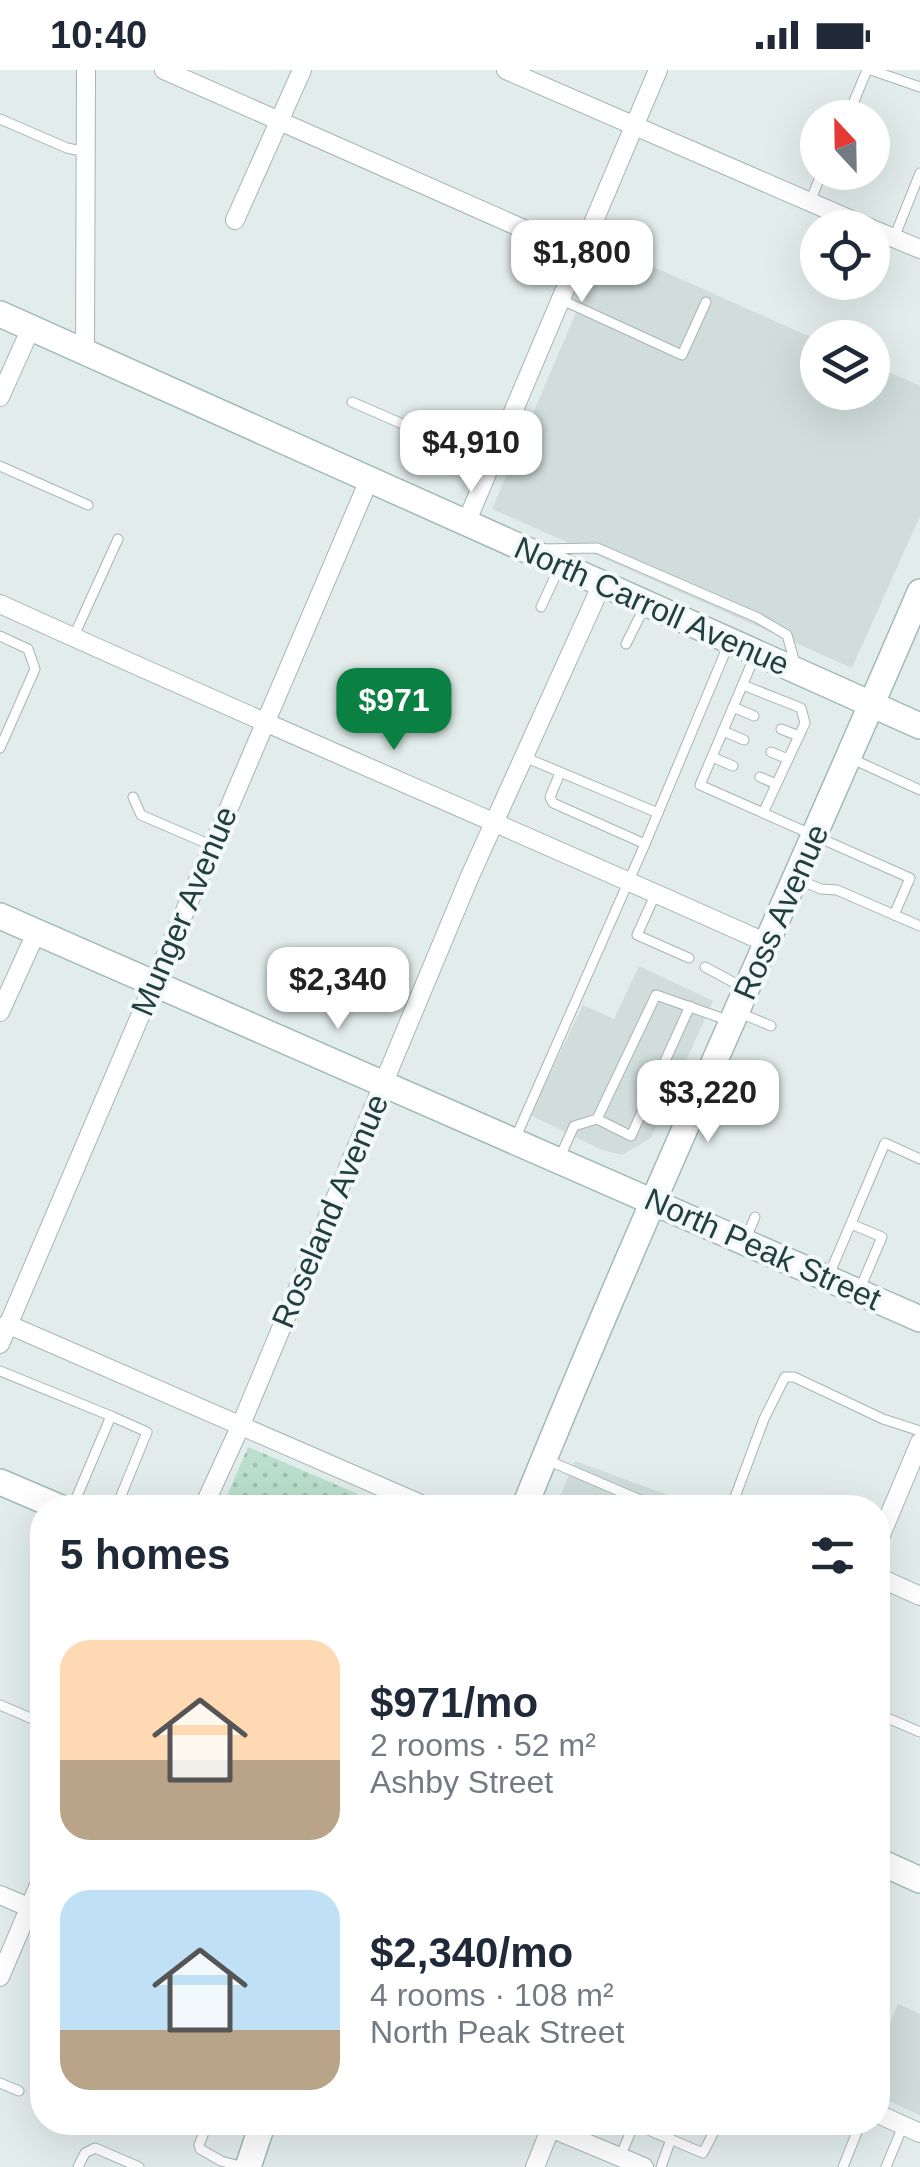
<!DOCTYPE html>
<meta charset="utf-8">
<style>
:root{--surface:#fff;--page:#f6f6f7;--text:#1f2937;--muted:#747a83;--accent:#0b8043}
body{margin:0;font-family:Arial,sans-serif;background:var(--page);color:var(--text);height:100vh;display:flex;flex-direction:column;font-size:38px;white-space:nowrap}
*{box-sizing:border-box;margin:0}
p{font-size:32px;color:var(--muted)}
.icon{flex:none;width:55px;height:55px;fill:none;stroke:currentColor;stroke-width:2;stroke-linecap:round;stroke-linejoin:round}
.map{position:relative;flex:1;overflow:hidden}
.details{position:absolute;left:30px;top:1425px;width:860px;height:640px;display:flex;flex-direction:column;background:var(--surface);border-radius:40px;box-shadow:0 10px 40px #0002}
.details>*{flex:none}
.needle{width:65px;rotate:338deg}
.tools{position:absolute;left:800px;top:30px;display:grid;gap:20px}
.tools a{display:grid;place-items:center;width:90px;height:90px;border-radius:50%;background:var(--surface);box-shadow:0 10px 40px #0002;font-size:50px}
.price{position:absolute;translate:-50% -85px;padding:0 22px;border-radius:20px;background:#fff;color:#222;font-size:32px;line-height:65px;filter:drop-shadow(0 2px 5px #0008)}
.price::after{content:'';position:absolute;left:50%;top:60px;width:30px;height:22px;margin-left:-15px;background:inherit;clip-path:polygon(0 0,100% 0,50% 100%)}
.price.selected{background:var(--accent);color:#fff}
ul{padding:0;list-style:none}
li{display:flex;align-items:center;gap:30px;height:250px;padding:0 30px}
li span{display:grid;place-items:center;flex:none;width:280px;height:200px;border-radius:30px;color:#555}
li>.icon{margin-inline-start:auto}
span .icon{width:120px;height:120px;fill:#fffc;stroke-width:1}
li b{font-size:42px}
h2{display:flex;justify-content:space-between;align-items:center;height:120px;padding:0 30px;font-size:42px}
.status{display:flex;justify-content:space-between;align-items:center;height:70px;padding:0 50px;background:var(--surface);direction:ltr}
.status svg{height:28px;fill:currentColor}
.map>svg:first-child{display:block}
.built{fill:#d0ddda}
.park{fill:url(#park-dots)}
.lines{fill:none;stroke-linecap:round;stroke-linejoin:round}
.lane-casing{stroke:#a4b5b4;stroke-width:11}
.street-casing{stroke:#a4b5b4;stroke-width:20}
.secondary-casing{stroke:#a0bab6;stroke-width:28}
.lane{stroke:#fff;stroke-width:9}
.street{stroke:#fff;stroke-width:18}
.secondary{stroke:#fff;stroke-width:25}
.labels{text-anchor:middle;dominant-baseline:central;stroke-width:8;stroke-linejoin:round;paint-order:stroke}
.street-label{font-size:32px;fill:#213f3e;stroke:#f3f9f8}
</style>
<div class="status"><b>10:40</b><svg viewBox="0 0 49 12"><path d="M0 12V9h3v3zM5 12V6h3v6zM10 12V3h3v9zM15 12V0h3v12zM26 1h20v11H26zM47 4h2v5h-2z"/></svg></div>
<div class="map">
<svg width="920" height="2097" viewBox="0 0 920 2097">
<defs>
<pattern id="park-dots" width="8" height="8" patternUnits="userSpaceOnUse" patternTransform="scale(2.5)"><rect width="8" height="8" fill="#badfcc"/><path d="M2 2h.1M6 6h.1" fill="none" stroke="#a0c0b0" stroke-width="1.8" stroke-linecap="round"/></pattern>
</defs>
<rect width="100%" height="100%" fill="#e2edeb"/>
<g class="built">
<polygon points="605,175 817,270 818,322 872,322 873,295 920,316 920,446 852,598 492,439"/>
<polygon points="639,896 713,931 651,1068 622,1085 602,1080 530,1045 583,935 614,949"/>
<polygon points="575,1391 701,1437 555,1438"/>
<polygon points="898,1934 920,1944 920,2045 878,2026 878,1983"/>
</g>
<polygon class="park" points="248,1377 358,1424 352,1437 222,1437"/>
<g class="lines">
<g class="lane-casing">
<g id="lane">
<polyline points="871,0 920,17"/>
<polyline points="847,48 867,0"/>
<polyline points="0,49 67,78 86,82"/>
<polyline points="810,132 822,102"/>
<polyline points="894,168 920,103"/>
<polyline points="562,230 682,285 706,232"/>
<polyline points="352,332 492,393"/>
<polyline points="0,396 88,435"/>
<polyline points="541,479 597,478 758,548 787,565 795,593"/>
<polyline points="541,537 559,498"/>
<polyline points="0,566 28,579 35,599 0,678"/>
<polyline points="73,568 118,469"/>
<polyline points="626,574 645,536"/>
<polyline points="756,583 700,715 910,808 894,845"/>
<polyline points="743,615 801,638 805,653 763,743"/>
<polyline points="733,637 754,646"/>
<polyline points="781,659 799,666"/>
<polyline points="723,661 744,670"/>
<polyline points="771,682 788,689"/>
<polyline points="524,687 658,743"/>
<polyline points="712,687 733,696"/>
<polyline points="850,688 920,720"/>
<polyline points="560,703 550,727 553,733 645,774"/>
<polyline points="760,707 776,714"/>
<polyline points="133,727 141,745 213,776"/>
<polyline points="799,810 821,819 837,820 920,856"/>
<polyline points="656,823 637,865 689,888"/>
<polyline points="705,897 742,917"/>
<polyline points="740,943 771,956"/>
<polyline points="660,1006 698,1023"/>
<polyline points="597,1049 631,1066 690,936"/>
<polyline points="515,1069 645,774 729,573"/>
<polyline points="560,1087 574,1056 597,1049 656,925 730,951"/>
<polyline points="851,1154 882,1167 859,1221"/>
<polyline points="746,1168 755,1147"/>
<polyline points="829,1205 885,1073 920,1089"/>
<polyline points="0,1301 111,1346"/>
<polyline points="547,1390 659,1438"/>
<polyline points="72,1438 111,1346 147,1362 116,1438"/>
<polyline points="731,1438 764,1349 785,1307 794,1307 883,1349 920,1361"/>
<polyline points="0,1635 42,1653"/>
<polyline points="878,1644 920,1662"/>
<polyline points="0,2013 19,2021"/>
<polyline points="208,2052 199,2075 200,2079 221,2091 244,2097"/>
<polyline points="336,2052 347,2057 349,2052"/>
<polyline points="620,2087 634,2054 703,2083 719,2052"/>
<polyline points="78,2097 85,2083 95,2078 139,2097"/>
<polyline points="661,2097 671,2069"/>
<polyline points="843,2097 861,2052"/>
<polyline points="886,2097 903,2056"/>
</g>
</g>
<g class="street-casing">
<g id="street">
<polyline points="164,0 578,183"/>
<polyline points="506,0 870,158"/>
<polyline points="235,150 302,0"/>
<polyline points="872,159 920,179"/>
<polyline points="85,282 86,0"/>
<polyline points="0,327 31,258"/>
<polyline points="466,453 658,0"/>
<path d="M0 534C255 650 513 759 769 874"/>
<polyline points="0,942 36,863"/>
<polyline points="7,1254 430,1438"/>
<polyline points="0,1274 369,410"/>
<polyline points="203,1438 240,1357 470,806 602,514"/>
<polyline points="878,1472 920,1372"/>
<polyline points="878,1507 920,1526"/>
<polyline points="0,1825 42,1843"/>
<polyline points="0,1907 42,1808"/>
<polyline points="878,2044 920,2063"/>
<polyline points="536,2052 644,2097"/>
<polyline points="535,2097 553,2052"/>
</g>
</g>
<g class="secondary-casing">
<g id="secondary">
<polyline points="0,244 920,656"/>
<polyline points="0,846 920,1249"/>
<polyline points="0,1412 61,1438"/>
<path d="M524 1438C649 1130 789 828 920 522"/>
<polyline points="878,1791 920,1810"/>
<polyline points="248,2097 263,2052"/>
</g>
</g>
<use href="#lane" class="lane"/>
<use href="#street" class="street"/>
<use href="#secondary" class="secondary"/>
</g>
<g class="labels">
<g class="street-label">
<text transform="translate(652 536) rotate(24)">North Carroll Avenue</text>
<text transform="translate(184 841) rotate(-67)">Munger Avenue</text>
<text transform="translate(781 842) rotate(-66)">Ross Avenue</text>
<text transform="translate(330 1141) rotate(-67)">Roseland Avenue</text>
<text transform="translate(763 1179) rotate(24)">North Peak Street</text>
</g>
</g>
</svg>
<div class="tools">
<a><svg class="needle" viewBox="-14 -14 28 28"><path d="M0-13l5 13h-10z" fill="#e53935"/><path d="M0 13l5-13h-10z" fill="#747a83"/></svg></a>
<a><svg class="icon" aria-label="locate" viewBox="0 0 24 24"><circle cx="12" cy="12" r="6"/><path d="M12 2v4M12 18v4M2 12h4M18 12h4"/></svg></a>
<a><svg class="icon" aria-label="layers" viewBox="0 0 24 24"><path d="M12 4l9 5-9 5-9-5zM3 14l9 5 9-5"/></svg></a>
</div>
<b class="price" style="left:582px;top:235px">$1,800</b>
<b class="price" style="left:471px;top:425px">$4,910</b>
<b class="price selected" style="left:394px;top:683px">$971</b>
<b class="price" style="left:338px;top:962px">$2,340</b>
<b class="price" style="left:708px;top:1075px">$3,220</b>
<section class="details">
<h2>5 homes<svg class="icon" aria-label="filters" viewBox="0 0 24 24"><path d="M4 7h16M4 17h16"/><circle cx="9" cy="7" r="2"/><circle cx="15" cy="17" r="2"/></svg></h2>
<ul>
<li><span style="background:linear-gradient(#ffd9b3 60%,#b9a48a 0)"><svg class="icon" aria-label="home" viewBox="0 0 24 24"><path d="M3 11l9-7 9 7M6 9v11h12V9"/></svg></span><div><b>$971/mo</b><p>2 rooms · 52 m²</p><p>Ashby Street</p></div></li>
<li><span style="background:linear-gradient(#bfe0f5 70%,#b9a48a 0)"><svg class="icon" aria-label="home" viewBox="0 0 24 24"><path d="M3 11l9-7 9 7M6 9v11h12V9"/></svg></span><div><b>$2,340/mo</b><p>4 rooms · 108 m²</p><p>North Peak Street</p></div></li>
</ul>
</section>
</div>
